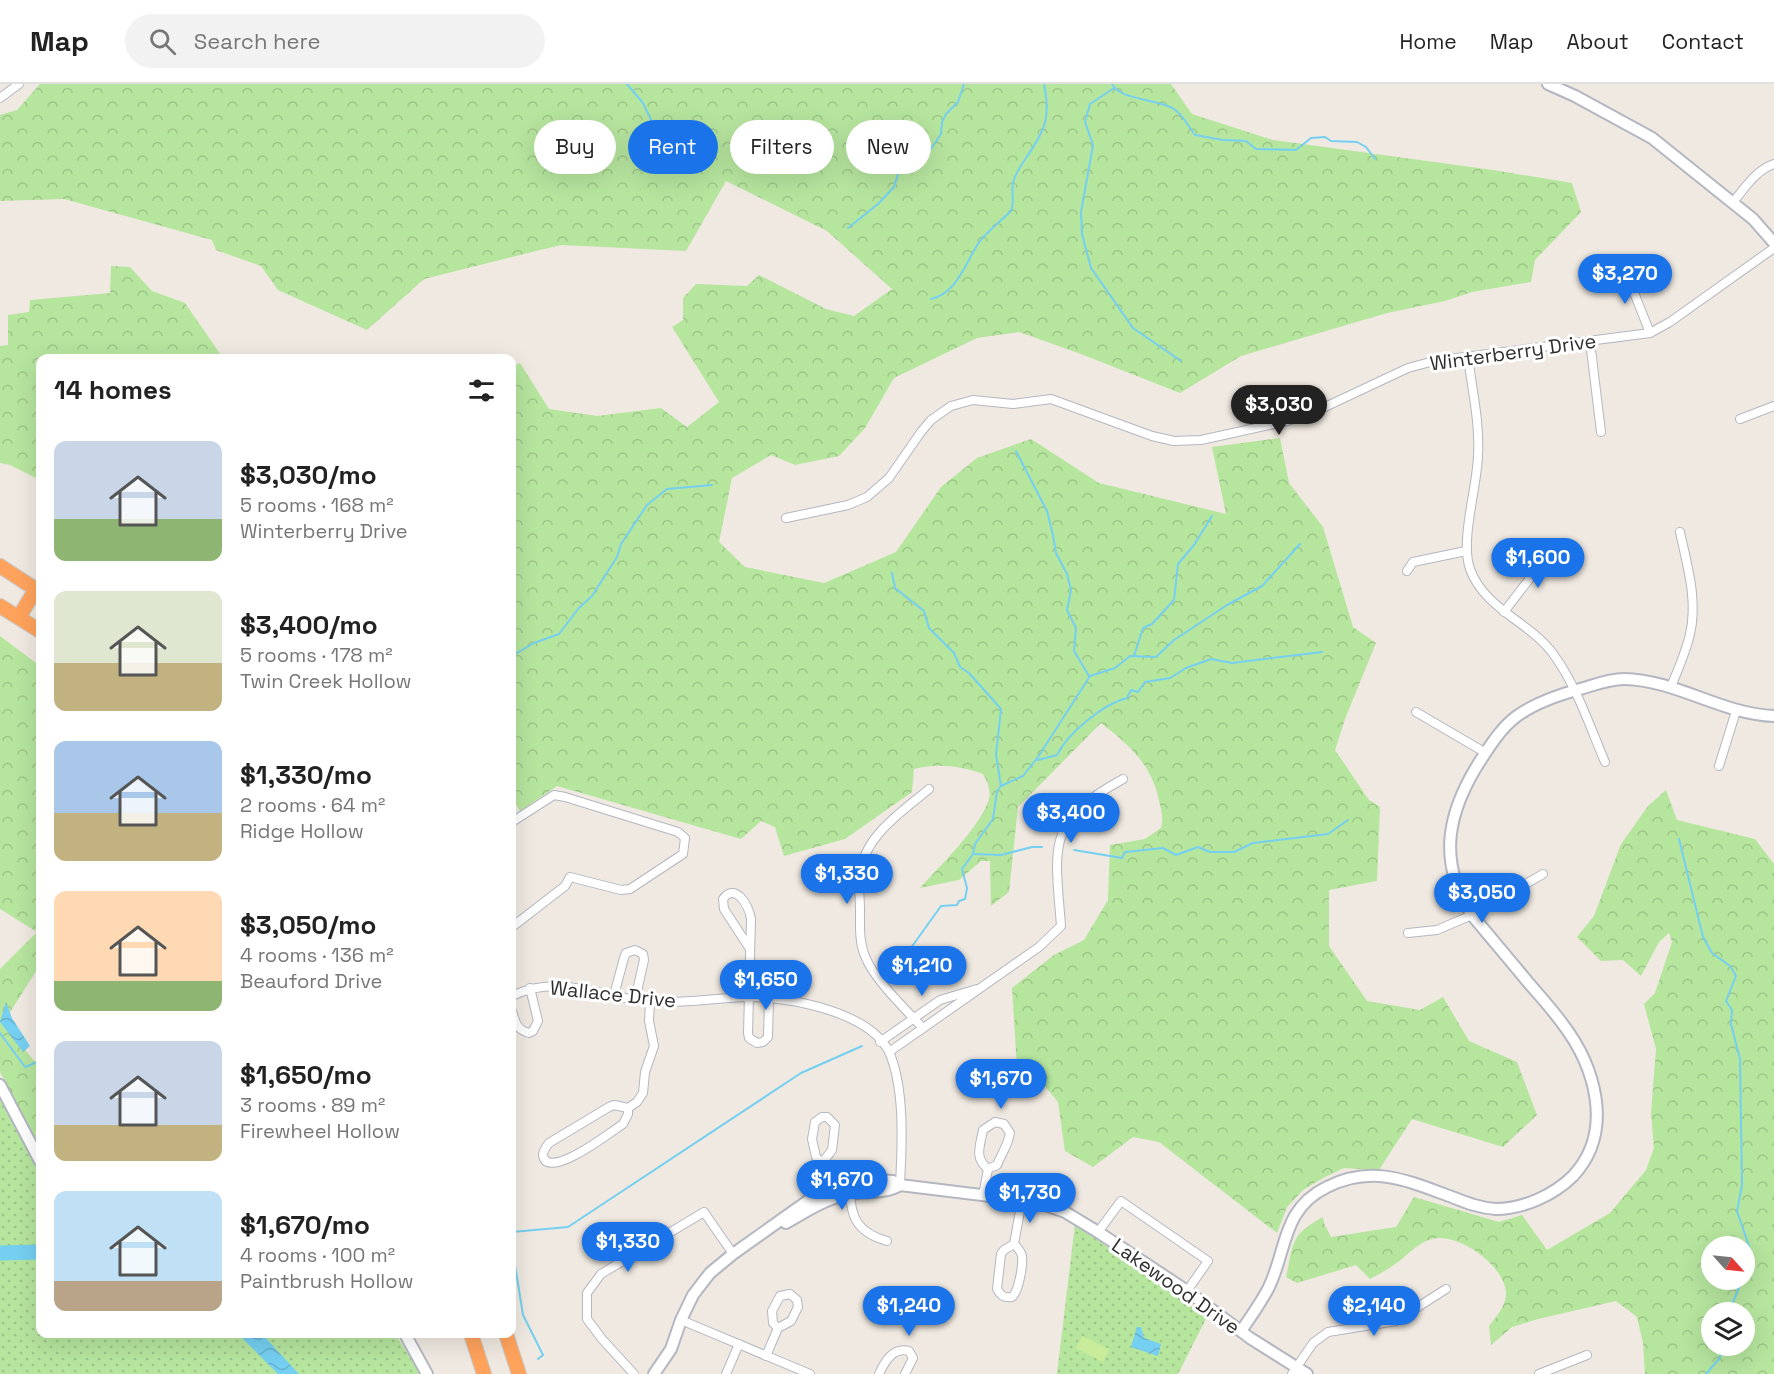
<!DOCTYPE html>
<meta charset="utf-8">
<style>
:root{--surface:#fff;--page:#f2f2f2;--text:#222;--muted:#767676;--line:#e0e0e0;--accent:#1a73e8}
body{margin:0;font-family:"Space Grotesk",sans-serif;background:var(--page);color:var(--text);height:100vh;display:flex;flex-direction:column;font-size:22px;white-space:nowrap}
*{box-sizing:border-box;margin:0}
p{font-size:20px;color:var(--muted)}
.icon{flex:none;width:33px;height:33px;fill:none;stroke:currentColor;stroke-width:2;stroke-linecap:round;stroke-linejoin:round}
.map{position:relative;flex:1;overflow:hidden}
.side{position:absolute;left:36px;top:270px;width:480px;height:984px;display:flex;flex-direction:column;background:var(--surface);border-radius:12px;box-shadow:0 6px 24px #0002}
.side>*{flex:none}
.top-card{position:absolute;left:534px;top:36px;width:570px;height:54px;display:flex;gap:12px}
.needle{width:39px;rotate:117deg}
.tools{position:absolute;left:1701px;top:1152px;display:grid;gap:12px}
.tools a{display:grid;place-items:center;width:54px;height:54px;border-radius:50%;background:var(--surface);box-shadow:0 6px 24px #0002;font-size:30px}
.price{position:absolute;translate:-50% -51px;padding:0 14px;border-radius:21px;background:var(--accent);color:#fff;font-size:20px;line-height:39px;filter:drop-shadow(0 2px 3px #0008)}
.price::after{content:'';position:absolute;left:50%;top:36px;width:18px;height:14px;margin-left:-9px;background:inherit;clip-path:polygon(0 0,100% 0,50% 100%)}
.price.selected{background:#222;color:#fff}
ul{padding:0;list-style:none}
li{display:flex;align-items:center;gap:18px;height:150px;padding:0 18px}
li span{display:grid;place-items:center;flex:none;width:168px;height:120px;border-radius:12px;color:#555}
li>.icon{margin-inline-start:auto}
span .icon{width:72px;height:72px;fill:#fffc;stroke-width:1}
li b{font-size:26px}
h2{display:flex;justify-content:space-between;align-items:center;height:72px;padding:0 18px;font-size:26px}
.pill{padding:0 21px;border-radius:27px;background:var(--surface);box-shadow:0 6px 24px #0002;font-size:21px;line-height:54px}
.pill.selected{background:var(--accent);color:#fff}
header{display:flex;align-items:center;gap:36px;box-sizing:border-box;height:84px;padding:0 30px;background:var(--surface);border-bottom:2px solid var(--line)}
header strong{font-size:28px}
nav{display:flex;gap:33px;margin-inline-start:auto;font-size:21px}
.search{width:420px;height:54px;background:var(--page);display:flex;align-items:center;gap:15px;box-sizing:border-box;padding:0 21px;border-radius:33px;color:var(--muted);font-size:22px}
.map>svg:first-child{display:block}
.forest{fill:url(#forest-crowns);fill-rule:evenodd}
.park{fill:url(#park-dots)}
.pitch{fill:#c9ec9a}
.water{fill:url(#water-waves)}
.lines{fill:none;stroke-linecap:round;stroke-linejoin:round}
.stream{stroke:#75cff0;stroke-width:2}
.river{stroke:#75cff0;stroke-width:15}
.street-casing{stroke:#b4b7c1;stroke-width:10}
.secondary-casing{stroke:#b4b7c1;stroke-width:14}
.highway-casing{stroke:#c9c9c9;stroke-width:16}
.street{stroke:#fff;stroke-width:8}
.secondary{stroke:#fff;stroke-width:10}
.highway{stroke:#ffa35c;stroke-width:14}
.labels{text-anchor:middle;dominant-baseline:central;stroke-width:6;stroke-linejoin:round;paint-order:stroke}
.street-label{font-size:20px;fill:#2e2e2e;stroke:#fff}
</style>
<header>
<strong>Map</strong>
<div class="search"><svg class="icon" aria-label="search" viewBox="0 0 24 24"><circle cx="10" cy="10" r="6"/><path d="M15 15l6 6"/></svg>Search here</div>
<nav><a>Home</a><a>Map</a><a>About</a><a>Contact</a></nav>
</header>
<div class="map">
<svg width="1774" height="1290" viewBox="0 0 1774 1290">
<defs>
<pattern id="forest-crowns" width="20" height="18" patternUnits="userSpaceOnUse" patternTransform="scale(1.5)"><rect width="20" height="18" fill="#b6e59e"/><path d="M2 6a3 3 0 1 1 6 0M12 15a3 3 0 1 1 6 0" fill="none" stroke="#9dc588"/></pattern>
<pattern id="park-dots" width="8" height="8" patternUnits="userSpaceOnUse" patternTransform="scale(1.5)"><rect width="8" height="8" fill="#b6e59e"/><path d="M2 2h.1M6 6h.1" fill="none" stroke="#9dc588" stroke-width="1.8" stroke-linecap="round"/></pattern>
<pattern id="water-waves" width="16" height="10" patternUnits="userSpaceOnUse" patternTransform="scale(1.5)"><rect width="16" height="10" fill="#75cff0"/><path d="M0 5q4-4 8 0t8 0" fill="none" stroke="#66b2ce"/></pattern>
</defs>
<rect width="100%" height="100%" fill="#efe9e1"/>
<g class="forest">
<path d="M40 0H1171L1192 30 1273 56 1493 86 1572 99 1581 128 1535 176 1531 198 1472 208 1445 217 1387 229 1241 272 1180 309 1081 270 1019 248 977 254 894 294 865 344 839 372 795 381 771 371 732 394 719 458 745 483 824 499 896 468 941 403 977 374 1031 355 1099 399 1226 430 1212 363 1280 354 1289 399 1323 443 1353 543 1376 559 1345 635 1335 666 1369 716 1380 723 1377 797 1329 806V862L1367 917 1420 926 1443 913 1469 957 1517 978 1537 1031 1503 1063 1412 1035 1379 1086 1344 1084 1323 1094 1303 1106 1287 1123 1277 1149 1159 1058 1133 1053 1093 1083 1065 1067 1058 1018 1039 995 1018 999 1012 904 1054 871 1084 856 1108 816 1110 761 1145 755 1161 744C1163 735 1162 729 1160 721 1153 682 1131 662 1101 639L1018 723 1009 808 991 822 990 777H981L959 796 920 804C940 782 978 745 988 718 992 708 988 699 983 690 960 682 939 679 914 685L912 708 845 755 784 772 775 743 761 737 741 755 557 702 520 727 512 714V282L520 279 549 325 597 332 661 324 687 343 719 318 672 243 683 236V214L696 200 747 202 759 191 826 225 854 232 892 205 827 147 726 97 686 167 562 161 544 165 424 195 367 246 278 206 261 182 216 166 212 156 64 115 0 117V31L17 26Z"/>
<polygon points="111,182 130,183 152,207 185,219 223,274 40,274 40,396 10,381 0,379 0,262 8,261 8,231 29,228 30,216 110,209"/>
<polygon points="0,552 40,582 40,881 3,939 40,984 40,1066 0,988 0,885 37,848 0,825"/>
<path d="M1666 706 1677 736 1755 755 1774 780V1290H1645L1643 1259 1637 1233 1616 1217 1538 1235 1512 1243 1491 1261 1489 1242C1496 1233 1506 1222 1506 1210 1506 1182 1458 1148 1432 1155 1417 1159 1409 1170 1398 1178 1389 1185 1379 1190 1370 1195L1356 1181 1297 1199 1286 1193C1294 1158 1290 1151 1323 1133L1324 1139 1331 1153 1396 1143 1414 1113 1499 1138 1522 1131 1547 1166 1610 1129 1646 1086 1654 1064 1651 1029 1656 965 1644 920 1655 909 1672 858 1669 849 1659 858 1641 892 1623 876 1601 877 1577 853 1594 832 1621 760 1648 722ZM1712 1162H1744V1196H1712ZM1712 1228H1744V1262H1712Z"/>
</g>
<g class="park">
<polygon points="0,1013 40,1085 40,1250 395,1250 421,1290 0,1290"/>
<polygon points="1075,1140 1207,1233 1178,1290 1057,1290"/>
</g>
<polygon class="pitch" points="1082,1252 1109,1265 1103,1278 1076,1264"/>
<g class="water">
<polygon points="6,918 12,934 30,962 23,968 0,938"/>
<polygon points="1137,1243 1141,1243 1144,1254 1161,1260 1158,1272 1131,1263"/>
<polygon points="238,1250 262,1250 299,1290 278,1290"/>
</g>
<g class="lines">
<g class="stream">
<polyline points="627,0 643,19 654,42"/>
<path d="M1112 0C1121 17 1157 14 1174 25 1182 30 1189 43 1195 51L1223 56 1246 57 1256 65 1296 66 1311 54 1325 53 1331 57 1357 58 1366 63 1375 75"/>
<polyline points="1114,4 1090,20 1085,38 1093,61 1081,128 1082,150 1091,184 1133,244 1181,277"/>
<polyline points="848,144 878,120 894,103 900,84 913,72 930,66 941,50 942,38 946,30 958,18 964,0"/>
<path d="M931 215C957 209 965 180 978 160 986 148 1001 137 1011 127 1015 118 1011 108 1013 99 1015 91 1021 81 1026 74 1045 46 1051 35 1044 0"/>
<polyline points="512,304 512,302"/>
<polyline points="1016,367 1047,427 1053,451 1056,469 1067,490 1071,506 1067,526 1076,544 1074,567 1089,592"/>
<polyline points="892,489 895,504 924,527 929,544 954,569 960,583 969,589 1001,625 996,671 1001,702"/>
<polyline points="512,572 534,559 559,550 578,525 592,512 617,473 621,460 647,421 667,405 712,401"/>
<polyline points="1134,572 1143,544 1152,540 1174,516 1178,480 1194,461 1212,432"/>
<path d="M1038 676 1057 671C1068 649 1103 620 1127 614L1131 606 1138 608 1145 598 1170 594 1186 584 1211 575 1232 579 1322 568"/>
<polyline points="1679,755 1703,853 1712,869 1730,882 1736,892 1726,917 1732,926 1731,940 1740,975 1742,1101 1737,1127 1752,1171 1744,1189"/>
<polyline points="1074,766 1122,774 1125,768 1163,764 1176,771 1198,763 1210,768 1234,768 1253,759 1328,750 1348,736"/>
<polyline points="974,770 1001,771 1032,763 1042,763"/>
<polyline points="908,868 941,822 957,821 959,817 965,815 967,804 962,785 973,770 975,760 993,735 997,707 1001,702 1023,692 1038,673 1090,592 1115,584 1130,572 1156,573 1174,556 1227,521 1262,502 1300,460"/>
<polyline points="0,949 25,983 40,977"/>
<polyline points="512,1148 568,1143 801,989 862,962"/>
<polyline points="512,1162 523,1231 543,1271 538,1275"/>
<polyline points="1731,1228 1731,1223 1742,1196"/>
<polyline points="1706,1290 1719,1275 1724,1262"/>
</g>
<polyline class="river" points="0,1169 40,1168"/>
<g class="street-casing">
<g id="street">
<polyline points="0,14 19,0"/>
<path d="M1733 118C1745 104 1756 86 1774 80"/>
<polyline points="1624,183 1650,249"/>
<polyline points="1590,257 1601,348"/>
<path d="M1468 273C1472 305 1480 339 1478 372 1477 404 1460 456 1470 485 1485 526 1531 538 1554 571 1577 603 1590 643 1605 678"/>
<polyline points="1740,335 1774,322"/>
<polyline points="786,434 848,421 867,413 889,394 921,348 931,336 951,322 973,316 1013,320 1051,315 1152,352 1174,357 1201,356 1287,337 1310,330 1408,284 1434,277 1650,249 1670,238 1774,164"/>
<polyline points="1407,487 1413,478 1466,467"/>
<polyline points="1504,528 1540,481 1542,468"/>
<path d="M1671 603C1678 585 1686 568 1690 550 1698 516 1687 481 1680 448"/>
<polyline points="1416,628 1486,669"/>
<polyline points="1719,682 1736,627"/>
<polyline points="512,738 554,711 565,713 678,748 685,754 683,770 630,805 621,806 570,793 565,802 512,843"/>
<polyline points="1408,849 1437,846 1472,831 1543,790"/>
<path d="M750 865 724 825 723 815C735 798 749 821 751 835L748 949 749 954 757 959 763 958 768 953 769 914"/>
<polyline points="614,911 624,874 626,869 635,866 643,870 644,876 635,916"/>
<path d="M512 912C560 888 604 915 654 918 686 919 717 914 749 913 790 913 872 928 890 970 905 1007 902 1062 900 1101"/>
<path d="M512 927C515 938 517 946 529 949L533 947 538 937 530 904"/>
<path d="M923 944C906 926 873 894 865 872 859 858 860 842 860 826 860 814 858 801 860 789 865 751 902 728 929 705"/>
<polyline points="880,958 940,916 977,905"/>
<path d="M889 968 1039 863 1061 842C1055 762 1045 738 1123 695"/>
<path d="M628 1024V1030L623 1040C612 1047 547 1098 543 1071 543 1066 546 1063 549 1059L609 1023 614 1021 628 1024 637 1018 643 1009 645 988 654 962 649 937 650 918"/>
<path d="M995 1038 1004 1040 1010 1049C1008 1061 1002 1069 997 1081L988 1085C974 1074 980 1062 983 1046Z"/>
<polyline points="822,1079 832,1066 835,1041 827,1033 822,1033 815,1038 812,1055 816,1073 822,1079 825,1113"/>
<path d="M850 1105C850 1135 859 1149 887 1157"/>
<polyline points="983,1111 988,1085"/>
<polyline points="1098,1148 1121,1117 1208,1177 1187,1207"/>
<path d="M1014 1160C1017 1163 1021 1167 1022 1172 1023 1181 1019 1207 1012 1213 1004 1214 1001 1212 997 1205L1001 1170 1004 1166 1014 1160 1022 1116"/>
<polyline points="681,1236 810,1290"/>
<polyline points="766,1272 778,1244 791,1237 798,1223 797,1216 790,1210 780,1212 772,1227 773,1239 778,1244"/>
<polyline points="634,1290 602,1255 587,1235 587,1209 601,1190 704,1128 733,1170"/>
<polyline points="726,1290 739,1260"/>
<path d="M879 1290C885 1277 893 1263 909 1267L913 1274 905 1290"/>
<polyline points="1292,1290 1313,1259 1328,1248 1396,1237 1446,1205"/>
<polyline points="1539,1290 1587,1271"/>
</g>
</g>
<g class="secondary-casing">
<g id="secondary">
<polyline points="1548,0 1575,12 1652,54 1753,135 1774,159"/>
<polyline points="0,1001 40,1077"/>
<path d="M786 1139C807 1127 826 1114 850 1110 867 1107 886 1110 900 1101"/>
<path d="M1241 1247C1250 1234 1260 1220 1268 1205 1287 1168 1281 1125 1327 1103 1373 1080 1408 1097 1452 1113 1467 1119 1480 1124 1496 1125 1523 1125 1554 1111 1573 1092 1615 1047 1595 982 1562 939 1551 924 1539 911 1527 897 1509 875 1490 853 1472 831 1436 776 1448 726 1482 674 1492 659 1502 643 1517 632 1535 619 1558 611 1580 605 1594 601 1609 595 1624 595 1677 596 1721 630 1774 632"/>
<polyline points="405,1250 427,1290"/>
<polyline points="654,1290 671,1265 681,1236 693,1211 710,1189 733,1170 816,1111 855,1099 877,1096 893,1097 900,1101 1022,1116 1045,1121 1065,1128 1098,1148 1187,1207 1250,1254 1307,1290"/>
</g>
</g>
<g class="highway-casing">
<g id="highway">
<polyline points="0,482 40,508"/>
<polyline points="0,522 40,547"/>
<polyline points="19,533 36,505"/>
<polyline points="471,1250 484,1290"/>
<polyline points="506,1250 519,1290"/>
</g>
</g>
<use href="#street" class="street"/>
<use href="#secondary" class="secondary"/>
<use href="#highway" class="highway"/>
</g>
<g class="labels">
<g class="street-label">
<text transform="translate(1513 268) rotate(-8)">Winterberry Drive</text>
<text transform="translate(613 910) rotate(6)">Wallace Drive</text>
<text transform="translate(1176 1202) rotate(35)">Lakewood Drive</text>
</g>
</g>
</svg>
<div class="tools">
<a><svg class="needle" viewBox="-14 -14 28 28"><path d="M0-13l5 13h-10z" fill="#e53935"/><path d="M0 13l5-13h-10z" fill="#767676"/></svg></a>
<a><svg class="icon" aria-label="layers" viewBox="0 0 24 24"><path d="M12 4l9 5-9 5-9-5zM3 14l9 5 9-5"/></svg></a>
</div>
<b class="price" style="left:1625px;top:221px">$3,270</b>
<b class="price selected" style="left:1279px;top:352px">$3,030</b>
<b class="price" style="left:1538px;top:505px">$1,600</b>
<b class="price" style="left:1071px;top:760px">$3,400</b>
<b class="price" style="left:847px;top:821px">$1,330</b>
<b class="price" style="left:1482px;top:840px">$3,050</b>
<b class="price" style="left:922px;top:913px">$1,210</b>
<b class="price" style="left:766px;top:927px">$1,650</b>
<b class="price" style="left:1001px;top:1026px">$1,670</b>
<b class="price" style="left:842px;top:1127px">$1,670</b>
<b class="price" style="left:1030px;top:1140px">$1,730</b>
<b class="price" style="left:628px;top:1189px">$1,330</b>
<b class="price" style="left:909px;top:1253px">$1,240</b>
<b class="price" style="left:1374px;top:1253px">$2,140</b>
<div class="top-card">
<a class="pill">Buy</a>
<a class="pill selected">Rent</a>
<a class="pill">Filters</a>
<a class="pill">New</a>
</div>
<section class="side">
<h2>14 homes<svg class="icon" aria-label="filters" viewBox="0 0 24 24"><path d="M4 7h16M4 17h16"/><circle cx="9" cy="7" r="2"/><circle cx="15" cy="17" r="2"/></svg></h2>
<ul>
<li><span style="background:linear-gradient(#c9d6e8 65%,#8fb573 0)"><svg class="icon" aria-label="home" viewBox="0 0 24 24"><path d="M3 11l9-7 9 7M6 9v11h12V9"/></svg></span><div><b>$3,030/mo</b><p>5 rooms · 168 m²</p><p>Winterberry Drive</p></div></li>
<li><span style="background:linear-gradient(#dfe7d0 60%,#c2b280 0)"><svg class="icon" aria-label="home" viewBox="0 0 24 24"><path d="M3 11l9-7 9 7M6 9v11h12V9"/></svg></span><div><b>$3,400/mo</b><p>5 rooms · 178 m²</p><p>Twin Creek Hollow</p></div></li>
<li><span style="background:linear-gradient(#a9c7e8 60%,#c2b280 0)"><svg class="icon" aria-label="home" viewBox="0 0 24 24"><path d="M3 11l9-7 9 7M6 9v11h12V9"/></svg></span><div><b>$1,330/mo</b><p>2 rooms · 64 m²</p><p>Ridge Hollow</p></div></li>
<li><span style="background:linear-gradient(#ffd9b3 75%,#8fb573 0)"><svg class="icon" aria-label="home" viewBox="0 0 24 24"><path d="M3 11l9-7 9 7M6 9v11h12V9"/></svg></span><div><b>$3,050/mo</b><p>4 rooms · 136 m²</p><p>Beauford Drive</p></div></li>
<li><span style="background:linear-gradient(#c9d6e8 70%,#c2b280 0)"><svg class="icon" aria-label="home" viewBox="0 0 24 24"><path d="M3 11l9-7 9 7M6 9v11h12V9"/></svg></span><div><b>$1,650/mo</b><p>3 rooms · 89 m²</p><p>Firewheel Hollow</p></div></li>
<li><span style="background:linear-gradient(#bfe0f5 75%,#b9a48a 0)"><svg class="icon" aria-label="home" viewBox="0 0 24 24"><path d="M3 11l9-7 9 7M6 9v11h12V9"/></svg></span><div><b>$1,670/mo</b><p>4 rooms · 100 m²</p><p>Paintbrush Hollow</p></div></li>
</ul>
</section>
</div>
